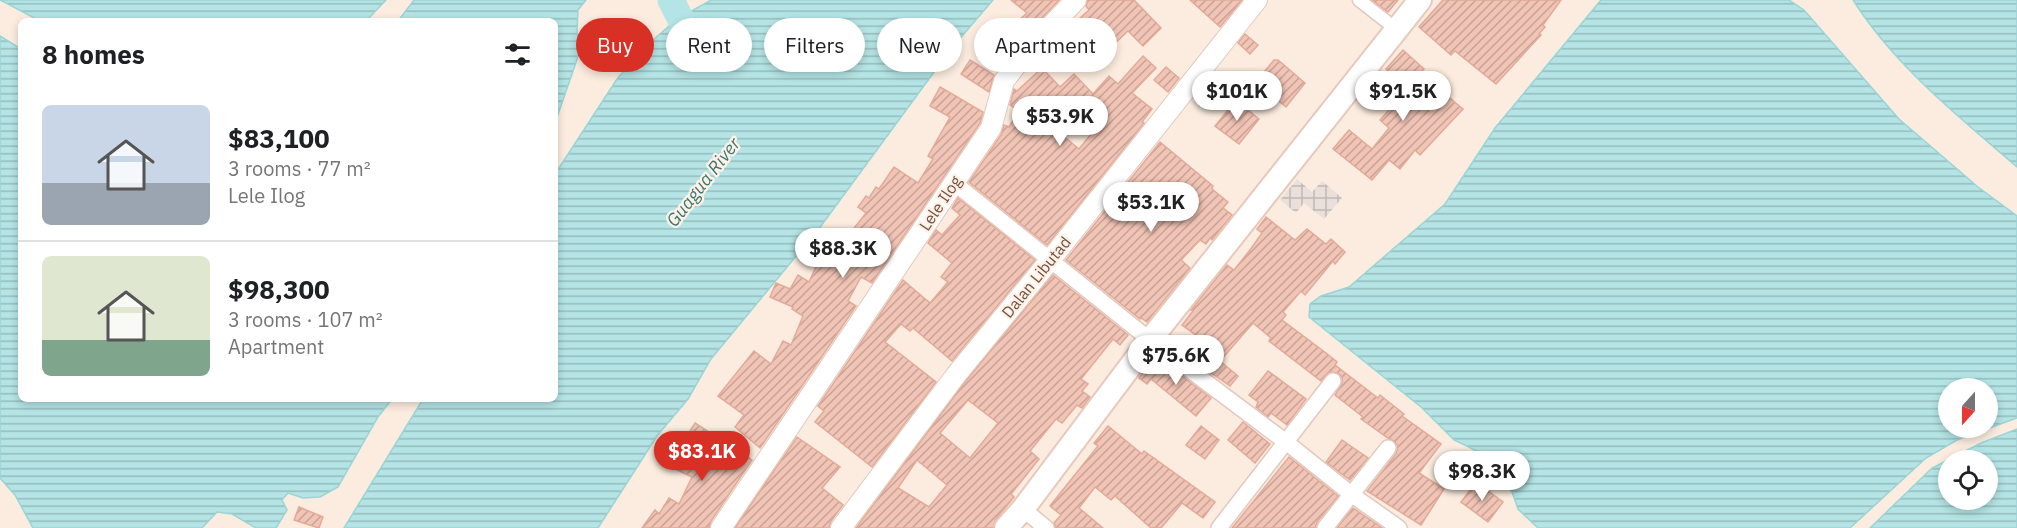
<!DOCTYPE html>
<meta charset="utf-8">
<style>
:root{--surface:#fff;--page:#f2f2f2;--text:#202124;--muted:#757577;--line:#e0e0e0;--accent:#d93025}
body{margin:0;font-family:"IBM Plex Sans",sans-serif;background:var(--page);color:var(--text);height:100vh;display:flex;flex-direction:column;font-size:22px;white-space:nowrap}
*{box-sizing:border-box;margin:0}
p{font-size:20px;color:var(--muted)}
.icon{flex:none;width:33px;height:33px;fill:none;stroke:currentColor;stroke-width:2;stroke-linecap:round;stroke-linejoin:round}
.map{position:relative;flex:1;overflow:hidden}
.sheet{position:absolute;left:18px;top:18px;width:540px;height:384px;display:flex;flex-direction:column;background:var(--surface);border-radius:9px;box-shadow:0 3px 9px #0003}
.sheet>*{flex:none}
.top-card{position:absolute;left:576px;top:18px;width:570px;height:54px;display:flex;gap:12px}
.needle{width:39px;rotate:201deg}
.controls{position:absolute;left:1938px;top:378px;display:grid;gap:12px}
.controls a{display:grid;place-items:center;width:60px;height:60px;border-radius:50%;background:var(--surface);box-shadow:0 3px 9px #0003;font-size:30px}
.price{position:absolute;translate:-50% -51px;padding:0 14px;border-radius:21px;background:#fff;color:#222;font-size:20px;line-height:39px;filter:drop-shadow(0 2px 3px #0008)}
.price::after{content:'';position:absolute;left:50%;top:36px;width:18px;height:14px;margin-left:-9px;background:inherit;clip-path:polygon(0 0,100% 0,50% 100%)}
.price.on{background:var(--accent);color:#fff}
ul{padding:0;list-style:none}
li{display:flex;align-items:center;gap:18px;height:150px;padding:0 24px}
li+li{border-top:2px solid var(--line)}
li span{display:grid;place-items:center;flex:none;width:168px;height:120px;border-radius:9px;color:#555}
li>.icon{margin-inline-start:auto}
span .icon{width:72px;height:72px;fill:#fffc;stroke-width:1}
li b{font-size:26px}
h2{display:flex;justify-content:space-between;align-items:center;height:72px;padding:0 24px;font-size:26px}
.tag{padding:0 21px;border-radius:27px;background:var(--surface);box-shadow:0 3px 9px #0003;font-size:21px;line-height:54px}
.tag.on{background:var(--accent);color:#fff}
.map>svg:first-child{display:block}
.industrial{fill:url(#industrial-grid)}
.water{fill:url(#water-rules);stroke:#9ad5d6;stroke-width:1.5;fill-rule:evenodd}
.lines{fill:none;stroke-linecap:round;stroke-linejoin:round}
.river{stroke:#b4e4e5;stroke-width:27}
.building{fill:url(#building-hatch);stroke:#e4a997;stroke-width:1.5;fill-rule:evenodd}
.pedestrian-casing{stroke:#e1c9be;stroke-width:15}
.minor-casing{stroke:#e1c9be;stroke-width:18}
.tertiary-casing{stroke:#e1c9be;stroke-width:22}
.secondary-casing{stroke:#e7c9bb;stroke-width:26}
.pedestrian{stroke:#fff;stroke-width:12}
.minor{stroke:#fff;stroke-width:15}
.tertiary{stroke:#fff;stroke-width:20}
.secondary{stroke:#fff;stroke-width:22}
.labels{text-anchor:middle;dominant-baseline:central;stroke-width:4.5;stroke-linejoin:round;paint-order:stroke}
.street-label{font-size:16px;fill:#725047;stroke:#fff1e4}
.water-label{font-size:18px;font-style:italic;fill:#3b7678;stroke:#fff1e4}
</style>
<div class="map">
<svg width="2017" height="528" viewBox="0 0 2017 528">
<defs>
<pattern id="industrial-grid" width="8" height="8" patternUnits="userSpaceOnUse" patternTransform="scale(1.5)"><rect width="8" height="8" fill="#eae0db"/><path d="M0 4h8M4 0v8" fill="none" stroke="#c2b8b3"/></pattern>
<pattern id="water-rules" width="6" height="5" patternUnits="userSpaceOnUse" patternTransform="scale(1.5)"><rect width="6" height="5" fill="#b4e4e5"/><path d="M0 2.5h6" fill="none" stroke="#97bbbb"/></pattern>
<pattern id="building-hatch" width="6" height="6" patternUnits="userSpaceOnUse" patternTransform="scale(1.5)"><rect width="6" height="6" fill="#f1c5b6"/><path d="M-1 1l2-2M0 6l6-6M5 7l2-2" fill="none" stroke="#c8a296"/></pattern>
</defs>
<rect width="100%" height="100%" fill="#fcecdf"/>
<polygon class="industrial" points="1297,179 1312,192 1322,181 1342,198 1324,219 1304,203 1296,213 1280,200"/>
<g class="water">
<polygon points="0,0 386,0 366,21 40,21"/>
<polygon points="414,0 586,0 578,10 577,32 580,51 555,123 555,21 398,21"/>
<polygon points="711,0 993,0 951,49 821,226 711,359 688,399 657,436 598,528 344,528 423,399 555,399 555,174 617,79 645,47 677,19"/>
<path d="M1601 0H1789L1804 10 1899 119 1978 187 2017 216V418L1957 440 1926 458 1850 528H1538L1518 509 1512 492 1482 467 1484 457 1481 453 1454 440 1421 407 1309 317 1310 304 1321 296 1349 287 1445 204 1495 128ZM1948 388H1988V428H1948Z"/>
<path d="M1853 0H2017V167C1958 116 1895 66 1853 0Z"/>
<polygon points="0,36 21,49 21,399 392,399 378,417 338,487 320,497 303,498 288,493 282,500 287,510 276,528 256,528 232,514 217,512 202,528 33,528 15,495 0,478"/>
<path d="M2017 429V528H1870L1932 468 1981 443ZM1948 460H1988V500H1948Z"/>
</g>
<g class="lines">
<polyline class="river" points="671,0 696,50"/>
</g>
<g class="building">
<polygon points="1011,0 1059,0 1011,51 1002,44 1019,24 1017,22 1027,13"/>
<polygon points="1088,0 1134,0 1161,28 1143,46 1128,31 1110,48 1080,18 1089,10 1086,6"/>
<polygon points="1190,0 1242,0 1220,27"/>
<polygon points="1372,0 1398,0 1388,12"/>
<polygon points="1443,0 1561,0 1543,25 1545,27 1539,34 1541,35 1496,84 1455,51 1451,55 1419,27"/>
<polygon points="1245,34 1258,45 1250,54 1238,43"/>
<polygon points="1403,50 1424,69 1420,73 1463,109 1420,155 1415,150 1400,169 1389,160 1372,180 1333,149 1349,130 1372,149 1389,128 1380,120 1408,89 1386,69"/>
<path d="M1143 56 1156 68 1132 93 1152 109 1142 122 1144 123 1047 245 969 182 1001 135 1004 125 1009 127 1019 111 1010 105 1014 89 1017 91 1042 68 1060 87 1074 74 1093 94 1109 76 1118 84ZM1089 103 1104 118 1079 149 1061 134 1066 128 1064 126Z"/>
<polygon points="970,60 994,75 989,92 961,74"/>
<polygon points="1274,60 1278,60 1305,83 1286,107 1256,82"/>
<polygon points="1166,67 1179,78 1168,92 1154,80"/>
<polygon points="940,87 983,112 980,123 872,283 861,277 848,301 856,306 760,448 735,427 744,415 718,396 754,351 771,364 783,341 791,345 803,316 792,309 793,307 770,297 776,283 790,289 798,275 809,282 821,256 824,257 834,242 840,246 866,213 858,207 866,196 869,198 876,187 879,189 894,167 918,183 933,159 928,156 950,117 930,106"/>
<polygon points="1236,100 1259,119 1239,144 1215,126"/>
<polygon points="1160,142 1213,186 1212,189 1228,202 1223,208 1232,215 1212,240 1210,238 1206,244 1200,240 1181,260 1190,268 1147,322 1141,318 1140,319 1066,260"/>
<polygon points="958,198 1035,260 952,361 913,328 910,331 901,324 885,342 936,382 872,467 815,422 824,411 818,406 903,280 930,303 948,282 941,277 952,263 928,243 936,230 942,235 960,215 952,208"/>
<polygon points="1266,217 1295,240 1307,229 1326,244 1331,239 1345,252 1335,264 1333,261 1305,295 1301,291 1283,312 1286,315 1282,320 1326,353 1337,362 1335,365 1378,398 1380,395 1404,414 1402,416 1441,444 1419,473 1444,489 1421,525 1367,491 1396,454 1398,446 1394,441 1388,438 1361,419 1363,417 1335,395 1342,383 1342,377 1338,373 1329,372 1321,381 1269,341 1271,338 1253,323 1220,361 1238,376 1230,386 1183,353 1197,336 1182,325 1193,311 1191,310 1227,265 1234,270 1250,250 1262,233 1257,229"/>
<path d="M1053 275 1128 335 1120 345 1113 339 1081 379 1088 384 1082 391 1090 397 1082 408 1077 405 1062 423 1056 419 1030 451 1039 459 1011 494 1014 497 996 519 993 528H856L965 382ZM968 400 998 423 970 458 940 433ZM917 460 947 485 929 507 898 488Z"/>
<polygon points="1154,358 1168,369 1170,367 1211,398 1196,416 1151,379 1147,384 1139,378"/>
<polygon points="1268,371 1306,399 1287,425 1271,413 1268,417 1256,407 1258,402 1249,395"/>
<polygon points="1243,422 1270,444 1255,463 1228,440"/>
<polygon points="695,423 752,460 711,521 709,528 642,528 655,510 659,514 669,498 679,504 692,477 677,470 690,443 685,439"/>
<polygon points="1108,426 1142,454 1144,451 1215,502 1203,518 1182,503 1161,528 1151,528 1115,496 1111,500 1095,487 1079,508 1103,528 1056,528 1054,523 1061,515 1050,506 1098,446 1094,443"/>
<polygon points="1201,426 1219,440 1205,459 1186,445"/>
<polygon points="797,437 840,467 822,488 843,505 831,521 829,528 735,528"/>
<polygon points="1342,440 1368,458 1350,480 1326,462"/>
<polygon points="1289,457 1338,496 1317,522 1315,528 1232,528"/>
<polygon points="1476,482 1503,502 1488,522 1461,502"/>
<polygon points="299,507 323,517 319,528 294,520"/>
<polygon points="1353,508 1382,528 1337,528"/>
</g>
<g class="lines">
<g class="pedestrian-casing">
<polyline id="pedestrian" points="1359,0 1396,29"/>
</g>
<g class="minor-casing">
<g id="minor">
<polyline points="953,182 1150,340 1286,442 1351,494 1399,528"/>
<polyline points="1023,509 1046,528"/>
<polyline points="1219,528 1333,381"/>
<polyline points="1325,528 1388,448"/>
</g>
</g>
<g class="tertiary-casing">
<g id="tertiary">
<polyline points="721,528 991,128 1004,81 1031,46 1076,0"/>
<polyline points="841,528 956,375 1051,259 1257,0"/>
</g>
</g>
<g class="secondary-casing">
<polyline id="secondary" points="1006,528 1023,509 1150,340 1420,0"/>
</g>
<use href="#pedestrian" class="pedestrian"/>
<use href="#minor" class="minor"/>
<use href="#tertiary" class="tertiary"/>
<use href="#secondary" class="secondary"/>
</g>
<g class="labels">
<g class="street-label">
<text transform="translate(940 203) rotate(-56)">Lele Ilog</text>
<text transform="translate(1036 277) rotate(-51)">Dalan Libutad</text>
</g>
<g class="water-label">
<text transform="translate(703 182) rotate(-52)">Guagua River</text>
</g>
</g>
</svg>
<div class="controls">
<a><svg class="needle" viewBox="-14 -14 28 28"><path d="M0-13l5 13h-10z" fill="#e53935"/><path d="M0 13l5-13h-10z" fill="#757577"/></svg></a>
<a><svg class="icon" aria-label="locate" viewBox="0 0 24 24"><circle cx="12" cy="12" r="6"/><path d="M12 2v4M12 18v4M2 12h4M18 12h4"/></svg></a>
</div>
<b class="price" style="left:1237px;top:122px">$101K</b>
<b class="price" style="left:1403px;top:122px">$91.5K</b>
<b class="price" style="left:1060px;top:147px">$53.9K</b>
<b class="price" style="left:1151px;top:233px">$53.1K</b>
<b class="price" style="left:843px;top:279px">$88.3K</b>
<b class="price" style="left:1176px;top:386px">$75.6K</b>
<b class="price on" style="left:702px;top:482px">$83.1K</b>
<b class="price" style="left:1482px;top:502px">$98.3K</b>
<div class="top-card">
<a class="tag on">Buy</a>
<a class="tag">Rent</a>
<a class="tag">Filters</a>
<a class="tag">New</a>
<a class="tag">Apartment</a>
</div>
<section class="sheet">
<h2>8 homes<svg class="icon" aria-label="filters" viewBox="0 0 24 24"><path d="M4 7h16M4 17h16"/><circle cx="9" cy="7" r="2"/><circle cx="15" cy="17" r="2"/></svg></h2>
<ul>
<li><span style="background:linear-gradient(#c9d6e8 65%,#9aa5b1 0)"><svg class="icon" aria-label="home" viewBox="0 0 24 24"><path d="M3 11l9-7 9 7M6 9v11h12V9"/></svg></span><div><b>$83,100</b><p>3 rooms · 77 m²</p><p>Lele Ilog</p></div></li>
<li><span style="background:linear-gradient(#dfe7d0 70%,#7fa58c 0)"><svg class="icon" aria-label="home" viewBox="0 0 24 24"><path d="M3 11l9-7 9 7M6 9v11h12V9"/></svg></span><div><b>$98,300</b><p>3 rooms · 107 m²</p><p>Apartment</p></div></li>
</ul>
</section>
</div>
